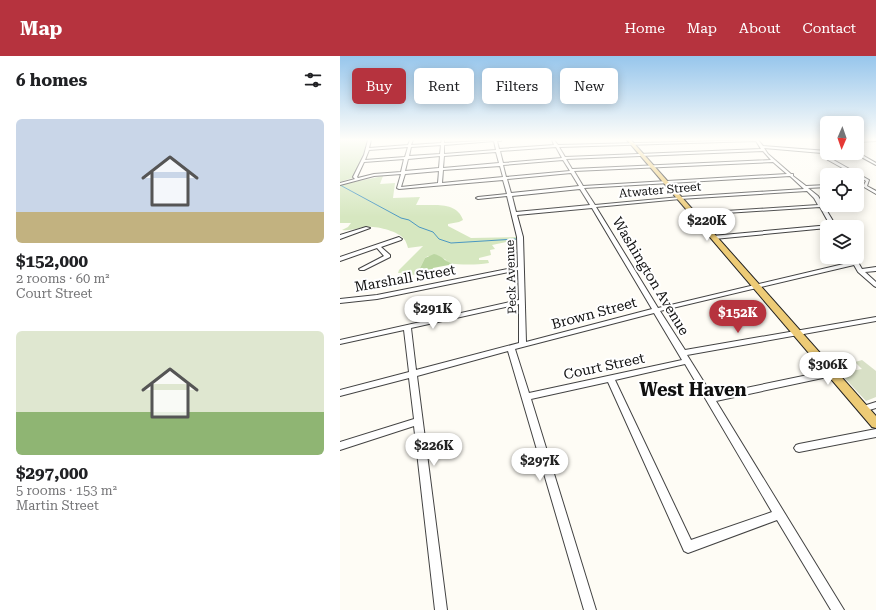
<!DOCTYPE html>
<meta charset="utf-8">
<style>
:root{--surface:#fff;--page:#f2f2f2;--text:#202124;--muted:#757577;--accent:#b6333e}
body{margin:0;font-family:"Roboto Serif",serif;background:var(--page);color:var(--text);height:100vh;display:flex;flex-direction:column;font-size:15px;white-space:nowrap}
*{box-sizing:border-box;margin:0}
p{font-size:13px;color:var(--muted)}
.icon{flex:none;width:22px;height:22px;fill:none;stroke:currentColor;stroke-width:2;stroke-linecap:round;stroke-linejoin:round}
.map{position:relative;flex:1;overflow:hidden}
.panel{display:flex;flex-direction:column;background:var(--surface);width:340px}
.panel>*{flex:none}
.hud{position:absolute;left:12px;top:12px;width:380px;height:36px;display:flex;gap:8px}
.needle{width:26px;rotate:182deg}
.fabs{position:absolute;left:480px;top:60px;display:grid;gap:8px}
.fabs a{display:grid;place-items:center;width:44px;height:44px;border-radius:6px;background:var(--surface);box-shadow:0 2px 10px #0003;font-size:20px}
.price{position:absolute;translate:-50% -34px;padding:0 9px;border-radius:14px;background:#fff;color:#222;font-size:13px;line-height:26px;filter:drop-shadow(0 1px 2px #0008)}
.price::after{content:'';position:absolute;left:50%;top:24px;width:12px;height:9px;margin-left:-6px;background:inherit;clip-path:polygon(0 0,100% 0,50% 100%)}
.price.selected{background:var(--accent);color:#fff}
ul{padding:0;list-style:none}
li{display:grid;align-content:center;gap:8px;height:212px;padding:0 16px}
li span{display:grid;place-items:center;height:124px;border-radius:6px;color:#555}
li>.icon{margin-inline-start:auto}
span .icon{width:72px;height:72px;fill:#fffc;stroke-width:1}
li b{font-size:17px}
h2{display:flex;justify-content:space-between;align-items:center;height:48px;padding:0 16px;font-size:17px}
.pill{padding:0 14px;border-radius:6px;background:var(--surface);box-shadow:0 2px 10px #0003;font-size:14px;line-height:36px}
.pill.selected{background:var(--accent);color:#fff}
header{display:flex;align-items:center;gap:24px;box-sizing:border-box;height:56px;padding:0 20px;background:var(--accent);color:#fff}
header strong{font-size:19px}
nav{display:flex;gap:22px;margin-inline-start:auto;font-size:14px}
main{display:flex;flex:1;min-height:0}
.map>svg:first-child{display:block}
.green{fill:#d6e7c0}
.forest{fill:#bbd6a1}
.cemetery{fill:#d8e0c6}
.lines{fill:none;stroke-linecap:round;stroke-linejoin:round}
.stream{stroke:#4a97c2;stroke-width:1}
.minor-casing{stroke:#434343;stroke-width:2}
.major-casing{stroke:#212121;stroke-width:2}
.minor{fill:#fff;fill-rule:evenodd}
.major{fill:#edcb76;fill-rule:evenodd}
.labels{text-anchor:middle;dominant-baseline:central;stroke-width:4;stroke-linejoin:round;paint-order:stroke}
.far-street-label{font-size:12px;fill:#101010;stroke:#fff}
.street-label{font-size:14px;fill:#101010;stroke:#fff}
.district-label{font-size:18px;font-weight:bold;fill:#101010;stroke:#fff}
</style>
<header>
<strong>Map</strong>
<nav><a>Home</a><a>Map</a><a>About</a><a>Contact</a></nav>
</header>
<main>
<section class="panel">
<h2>6 homes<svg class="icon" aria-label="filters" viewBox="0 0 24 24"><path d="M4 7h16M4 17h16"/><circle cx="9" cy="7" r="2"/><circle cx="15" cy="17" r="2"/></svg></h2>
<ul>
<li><span style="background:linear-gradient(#c9d6e8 75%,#c2b280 0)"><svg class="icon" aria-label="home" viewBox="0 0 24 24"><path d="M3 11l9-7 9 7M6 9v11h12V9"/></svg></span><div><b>$152,000</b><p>2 rooms · 60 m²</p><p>Court Street</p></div></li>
<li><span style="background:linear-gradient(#dfe7d0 65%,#8fb573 0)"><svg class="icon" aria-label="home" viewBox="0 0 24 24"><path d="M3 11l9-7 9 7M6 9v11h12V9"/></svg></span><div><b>$297,000</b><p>5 rooms · 153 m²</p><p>Martin Street</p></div></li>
</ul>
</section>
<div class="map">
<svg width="536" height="554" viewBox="0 0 536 554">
<rect width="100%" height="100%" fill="#fefcf5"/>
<g class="green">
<polygon points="0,84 27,84 23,99 12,122 0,126"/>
<path d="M43 120 40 128 55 127 53 142 80 141 76 149C90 150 117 144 123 164L119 166 108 168V170L131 182 176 181V184L152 189 155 193 150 194 151 199 139 202V204H148L149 207C135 209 122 209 108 207L105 203 88 200 85 202 77 218 64 221 61 219 62 217H58L59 214 83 190 68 192C67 189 66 185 64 183 58 175 36 170 26 171 17 172 11 175 2 174L8 171 11 167H0V129Z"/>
</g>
<path class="forest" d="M94 198C103 200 106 207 114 208L93 212V215L77 218 85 202Z"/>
<polygon class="cemetery" points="522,304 536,315 536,341 526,345 500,317 522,313 515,306"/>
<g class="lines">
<polyline class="stream" points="0,129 61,162 69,164 79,171 93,176 99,183 111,187 176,183"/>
<g class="minor-casing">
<g id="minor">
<path d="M28 84H31L29 92 68 89 70 84H73L71 89 101 87 102 84H104V87L161 84V85H157L159 93 214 89 212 84H214L218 89 418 84 423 90 487 95V97H486L490 102 529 124 527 130 536 135V138L524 131 517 130V128L524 129 526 125 517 120V119H515L488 104 482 97 424 92 428 98 451 118H453V120L466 130 487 129V131L468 132 478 140 496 170V171H487V172L374 183 371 181 372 180 490 169 480 151 355 159 353 158 355 157 478 149 474 142 467 135 340 143 256 151 318 252 512 206 509 201H515L522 213 536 211V215L525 216 536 226V231L534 230 518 216 514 209 320 255 345 294 536 261V265L347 299 372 339 492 314 495 315 496 317 495 319 492 320 376 345 504 554H491L437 464 348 497 344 495 268 326 191 343 256 554H244L168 295 77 320 107 554H95L74 370 0 394V386L74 363 69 322 0 340V334L69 316 64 274 0 288V284L179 244 178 214 37 243 0 247V243L37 239 178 211 177 181 167 140 138 143 136 142 138 141 167 138 163 124 59 133 57 132 61 118 34 120 0 129V127L15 123 13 121 24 99ZM154 85 156 94 104 98V89ZM416 85 421 93 225 101 219 91ZM101 89 100 98 69 100 71 91ZM68 91 65 101 25 104 29 94ZM216 91 222 102 163 107 160 95ZM423 95 431 104 232 113 226 103ZM156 96 159 107 103 112 104 100ZM100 100 99 112 65 115 68 103ZM64 103 61 116 34 118 18 122 17 121 24 106ZM223 104 230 115 166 121 163 109ZM433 106 447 118 243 130 234 115ZM160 110 163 121 102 127 103 114ZM99 115 98 127 61 131 65 118ZM231 117 239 130 171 137 167 123ZM450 120 464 133 340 141 255 149 244 132ZM240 133 250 149 176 156 172 140ZM252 152 312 253 186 286 183 181 177 159ZM179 248V287L76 314 71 272ZM314 257 342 304 189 337 175 293ZM345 308 432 456 351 484 275 324Z"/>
<polygon points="517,84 536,84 536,85 517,86"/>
<polygon points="517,96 536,107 536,109 514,97"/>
<polygon points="26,171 30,172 0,183 0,179"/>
<polygon points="59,181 62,183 61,184 41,191 50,199 50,201 24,214 20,214 19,213 44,200 37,192 0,205 0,201"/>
<polygon points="536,346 536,352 523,356 520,355 519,353 520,351"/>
<polygon points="536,373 536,381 459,396 456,395 454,392 456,389 459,388"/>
</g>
</g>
<g class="major-casing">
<polygon id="major" points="287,84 291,84 536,360 536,372 532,371"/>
</g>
<use href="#minor" class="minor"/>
<use href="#major" class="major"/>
</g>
<linearGradient id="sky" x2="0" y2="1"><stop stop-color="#97c6ec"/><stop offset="0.52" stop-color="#fffefa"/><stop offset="1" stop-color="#fffefa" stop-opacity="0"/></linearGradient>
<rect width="536" height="161" fill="url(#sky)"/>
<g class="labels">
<g class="far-street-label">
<text transform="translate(320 134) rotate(-5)">Atwater Street</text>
<text transform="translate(171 221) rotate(-92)">Peck Avenue</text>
</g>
<g class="street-label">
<text transform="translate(311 220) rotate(59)">Washington Avenue</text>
<text transform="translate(65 222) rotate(-10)">Marshall Street</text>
<text transform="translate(254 257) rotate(-15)">Brown Street</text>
<text transform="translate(264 310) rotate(-12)">Court Street</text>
</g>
<g class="district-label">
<text x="353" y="333">West Haven</text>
</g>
</g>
</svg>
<div class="fabs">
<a><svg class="needle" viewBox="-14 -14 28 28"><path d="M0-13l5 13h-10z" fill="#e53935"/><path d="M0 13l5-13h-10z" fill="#757577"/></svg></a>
<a><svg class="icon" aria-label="locate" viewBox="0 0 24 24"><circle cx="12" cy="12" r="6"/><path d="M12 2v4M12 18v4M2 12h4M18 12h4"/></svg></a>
<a><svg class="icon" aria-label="layers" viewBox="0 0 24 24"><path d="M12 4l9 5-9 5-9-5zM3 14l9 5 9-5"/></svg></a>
</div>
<b class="price" style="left:367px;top:186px">$220K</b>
<b class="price" style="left:93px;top:274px">$291K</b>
<b class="price selected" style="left:398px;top:278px">$152K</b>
<b class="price" style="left:488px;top:330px">$306K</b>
<b class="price" style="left:94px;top:411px">$226K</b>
<b class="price" style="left:200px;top:426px">$297K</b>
<div class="hud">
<a class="pill selected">Buy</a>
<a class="pill">Rent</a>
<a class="pill">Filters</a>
<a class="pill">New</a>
</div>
</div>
</main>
